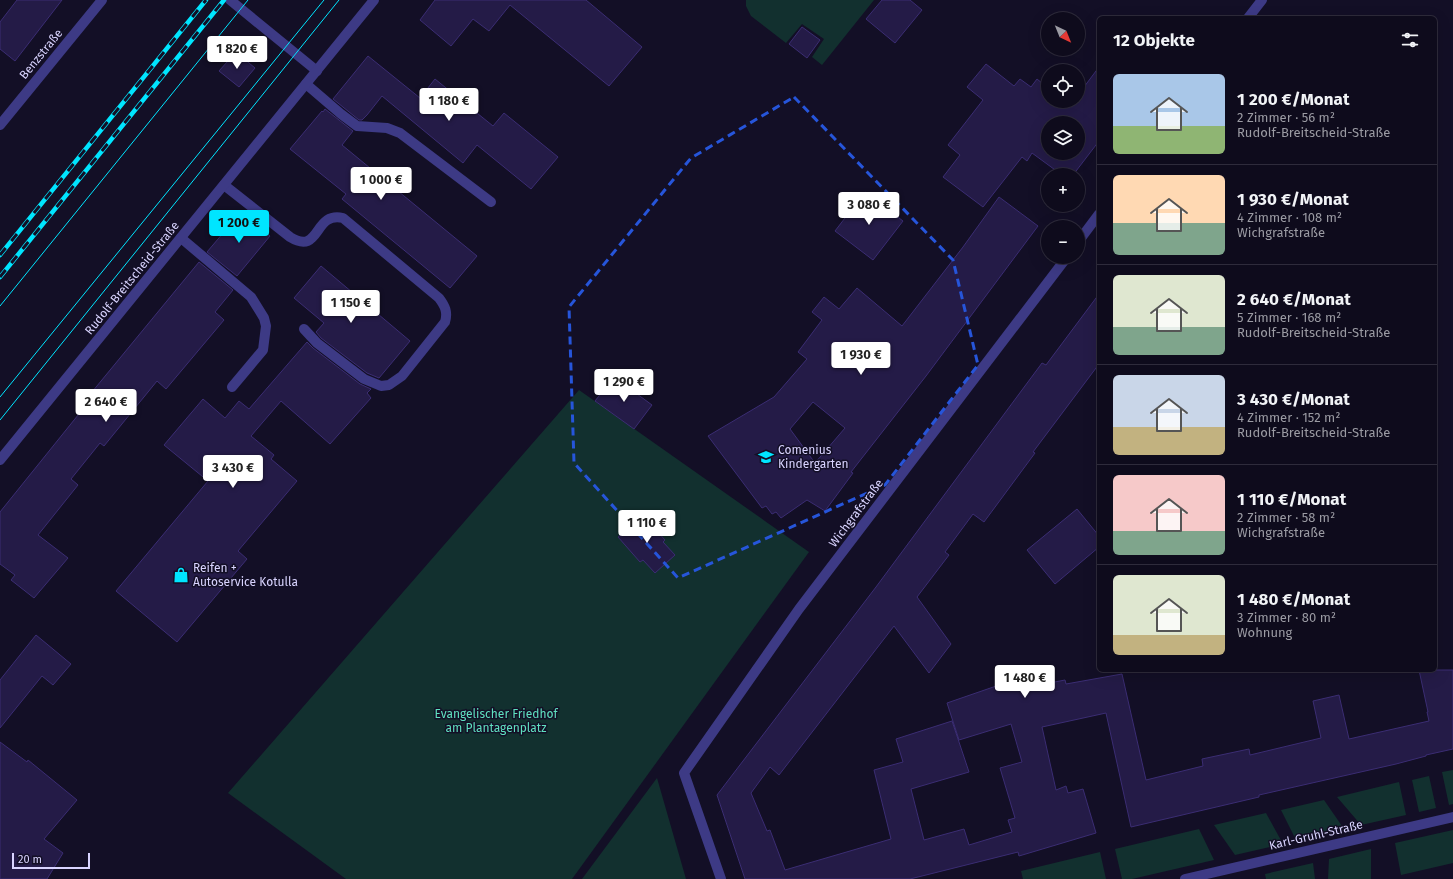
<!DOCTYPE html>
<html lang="de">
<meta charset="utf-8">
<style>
:root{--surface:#0e0b1c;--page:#171425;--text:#f1f3f6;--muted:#9b9ba3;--line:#2e2b3b;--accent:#00e5ff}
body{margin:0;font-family:"Fira Sans",sans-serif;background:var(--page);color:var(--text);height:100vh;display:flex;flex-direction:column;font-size:15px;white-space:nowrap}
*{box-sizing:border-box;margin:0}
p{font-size:13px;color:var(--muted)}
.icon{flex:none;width:22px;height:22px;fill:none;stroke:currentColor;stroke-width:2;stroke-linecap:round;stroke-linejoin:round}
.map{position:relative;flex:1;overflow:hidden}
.side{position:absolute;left:1097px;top:16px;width:340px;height:656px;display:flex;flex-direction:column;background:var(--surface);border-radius:6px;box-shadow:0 4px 16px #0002,0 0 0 1px var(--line)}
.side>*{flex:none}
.needle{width:26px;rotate:137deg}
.buttons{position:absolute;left:1041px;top:12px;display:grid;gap:8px}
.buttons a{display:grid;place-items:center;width:44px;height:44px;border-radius:50%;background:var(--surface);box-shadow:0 4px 16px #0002,0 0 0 1px var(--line);font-size:20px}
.scale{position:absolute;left:12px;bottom:10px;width:78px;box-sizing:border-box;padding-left:4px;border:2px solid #d9d4ff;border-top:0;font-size:11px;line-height:14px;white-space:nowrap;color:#d9d4ff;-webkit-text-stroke:3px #130f26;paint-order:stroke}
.price{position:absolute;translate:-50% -34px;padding:0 9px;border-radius:4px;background:#fff;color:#222;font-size:13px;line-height:26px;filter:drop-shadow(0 1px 2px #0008)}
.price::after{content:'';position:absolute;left:50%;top:24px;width:12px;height:9px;margin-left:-6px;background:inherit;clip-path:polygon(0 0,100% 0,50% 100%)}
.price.active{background:var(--accent);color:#111}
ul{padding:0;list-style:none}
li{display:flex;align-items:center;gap:12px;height:100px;padding:0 16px}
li+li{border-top:1px solid var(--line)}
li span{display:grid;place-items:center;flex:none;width:112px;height:80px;border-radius:6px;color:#555}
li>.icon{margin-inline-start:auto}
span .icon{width:48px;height:48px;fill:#fffc;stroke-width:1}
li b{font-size:17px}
h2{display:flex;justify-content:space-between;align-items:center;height:48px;padding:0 16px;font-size:17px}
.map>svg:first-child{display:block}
.green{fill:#12302f}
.building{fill:#241b47;stroke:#3b2d73;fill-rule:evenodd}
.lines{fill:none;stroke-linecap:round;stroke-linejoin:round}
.service{stroke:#3d3a85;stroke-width:10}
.minor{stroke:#3d3a85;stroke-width:10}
.tertiary{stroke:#3d3a85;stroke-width:10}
.tram{stroke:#00e5ff;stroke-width:1}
.rail-casing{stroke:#00e5ff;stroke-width:4.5}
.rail{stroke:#130f26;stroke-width:3;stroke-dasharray:9;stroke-linecap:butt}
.marked{fill:none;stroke:#2655da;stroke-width:3;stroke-dasharray:8 5;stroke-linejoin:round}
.labels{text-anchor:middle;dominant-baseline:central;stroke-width:3;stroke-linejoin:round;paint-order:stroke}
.street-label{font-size:12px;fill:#d9d4ff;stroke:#130f26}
.poi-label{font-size:12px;fill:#d9d4ff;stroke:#130f26;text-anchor:start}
.park-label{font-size:12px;fill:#5fe0c0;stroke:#130f26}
</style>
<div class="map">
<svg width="1453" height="879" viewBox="0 0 1453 879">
<rect width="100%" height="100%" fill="#130f26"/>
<g class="green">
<polygon points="746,0 874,0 822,65 812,57 824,39 802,24 786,43 751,16 746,6"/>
<polygon points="579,390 809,552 572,879 346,879 228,793"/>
<polygon points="1453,770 1453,804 1449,805 1442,772"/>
<polygon points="1429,776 1436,808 1419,812 1412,780"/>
<polygon points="657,778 686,879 582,879"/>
<polygon points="1399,782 1406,815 1361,825 1337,797"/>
<polygon points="1324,800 1344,829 1296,840 1281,810"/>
<polygon points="1266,813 1283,844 1235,855 1214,825"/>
<polygon points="1199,829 1214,860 1132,879 1122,879 1115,849"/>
<polygon points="1453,830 1453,863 1401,875 1395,843"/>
<polygon points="1371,849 1371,879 1328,879 1329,859"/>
<polygon points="1100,852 1106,879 1023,879 1021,871"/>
<polygon points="1313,863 1315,879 1266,879 1265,874"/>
</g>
<g class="building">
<polygon points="17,0 62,0 15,61 0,49 0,22"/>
<polygon points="435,0 586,0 642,47 609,86 510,5 489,31 473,19 451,46 420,20"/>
<polygon points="882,0 910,0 922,10 895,43 866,19"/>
<polygon points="802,27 820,40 807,58 789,44"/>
<polygon points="236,52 255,68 239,87 219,71"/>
<polygon points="368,56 420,98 435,79 493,126 504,113 558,157 531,189 477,145 463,163 382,96 367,115 362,120 359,120 333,99"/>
<path d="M986 64 1014 86 1020 79 1031 87 1037 79 1048 88V101H1065L1071 105 1074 101H1078V95L1099 67V141L1073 175H1062L1032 153 1027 161 1022 157 983 207 943 177 960 155 948 145 983 100 967 87ZM1048 123H1078V153H1048Z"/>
<polygon points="325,109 353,131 342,145 477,256 450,288 342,199 346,194 290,149 322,111 323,112"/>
<polygon points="865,192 903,221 873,260 835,231"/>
<path d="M999 197 1038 226 926 376 851 472 853 473 825 511 807 500 781 518 776 512 772 514 766 506 762 508 708 436 774 397 807 359 798 352 822 320 812 312 824 297 839 309 857 288 902 326 963 247ZM813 402 845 428 815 463 790 429Z"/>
<polygon points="241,212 270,236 237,276 207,252"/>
<polygon points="199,262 233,290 215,312 224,320 166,389 157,381 104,446 100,443 71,479 78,485 38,535 68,558 34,598 11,580 15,575 0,564 0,512 95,394 92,392"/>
<polygon points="321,266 410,341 379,378 367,373 321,338 316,332 324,323 294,298"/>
<polygon points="1099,294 1099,364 1033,452 1035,453 984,522 973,514 945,552 949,555 917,597 951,644 929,673 894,626 779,775 770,767 751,793 767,831 770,830 785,870 891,839 874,770 903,762 896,739 952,721 969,772 911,789 924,840 964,829 969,845 1012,832 1008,820 1015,818 1000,768 1022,762 1011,724 959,740 947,703 1031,674 1034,686 1065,680 1066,684 1122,674 1146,780 1203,766 1202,759 1249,749 1250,755 1321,738 1313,701 1339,695 1349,739 1429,721 1427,712 1428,712 1419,670 1453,670 1453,749 1426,755 1426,756 1396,764 1259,795 1259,797 1131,827 1106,713 1042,727 1056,790 1066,786 1068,793 1083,789 1096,833 1019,856 1018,852 910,879 745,879 717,795 876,587 1042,363 1046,365"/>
<polygon points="307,342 313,348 360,384 371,389 367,393 371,398 330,444 281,401 251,436 274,455 271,459 297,481 238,551 247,559 177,642 116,591 208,481 164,445 203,399 225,418 239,401 249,409"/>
<polygon points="614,377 652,405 634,429 595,401"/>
<polygon points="1077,509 1099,536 1099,547 1055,584 1027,550"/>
<polygon points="643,515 665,540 663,542 675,555 655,573 643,560 640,562 618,537"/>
<polygon points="36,635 71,664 53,685 42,676 0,728 0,680"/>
<polygon points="0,742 27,762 28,760 77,800 44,839 63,853 47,879 0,879"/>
</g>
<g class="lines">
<g class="service">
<polyline points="306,84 341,114 357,126 387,128 400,133 491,202"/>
<path d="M224 185 290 237C321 256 313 211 343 218L439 298C445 306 448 312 445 322L402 376 389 385 381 386 364 379 317 343 304 329"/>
<polyline points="181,238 251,297 264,318 266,326 263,350 232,387"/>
</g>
<g class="minor">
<polyline points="230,0 317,71"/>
<polyline points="1248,18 1262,0"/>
<polyline points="0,125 102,0"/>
<polyline points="1078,242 1099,214"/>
<polyline points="721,879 684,773 799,609 1067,257"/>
<polyline points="1185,879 1453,817"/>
</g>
<polyline class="tertiary" points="0,460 374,0"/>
<g class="tram">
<polyline points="0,306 248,0"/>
<polyline points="0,397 324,0"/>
<polyline points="0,420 339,0"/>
</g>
<g class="rail-casing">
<g id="rail">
<polyline points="0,255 206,0"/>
<polyline points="0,277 224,0"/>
</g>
</g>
<use href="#rail" class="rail"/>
</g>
<path class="marked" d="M794 97 953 260 978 365 885 485 678 578 574 463 569 307 691 158Z"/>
<defs>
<g id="school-bare" transform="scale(1.2)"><path d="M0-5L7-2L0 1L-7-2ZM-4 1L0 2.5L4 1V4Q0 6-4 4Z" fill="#00e5ff" stroke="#130f26" stroke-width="2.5" paint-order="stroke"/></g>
<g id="shop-bare" transform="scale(1.2)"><path d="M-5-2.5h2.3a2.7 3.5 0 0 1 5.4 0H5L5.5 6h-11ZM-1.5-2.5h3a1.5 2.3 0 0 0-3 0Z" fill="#00e5ff" stroke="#130f26" stroke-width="2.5" paint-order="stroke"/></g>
</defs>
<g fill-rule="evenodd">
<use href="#school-bare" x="766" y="457"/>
<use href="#shop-bare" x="181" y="575"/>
</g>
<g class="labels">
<g class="street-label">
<text transform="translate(41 54) rotate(-51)">Benzstraße</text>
<text transform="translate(132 278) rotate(-51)">Rudolf-Breitscheid-Straße</text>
<text transform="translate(856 513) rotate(-53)">Wichgrafstraße</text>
<text transform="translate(1316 835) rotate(-13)">Karl-Gruhl-Straße</text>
</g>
<g class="poi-label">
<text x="778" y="450">Comenius<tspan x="778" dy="14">Kindergarten</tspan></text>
<text x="193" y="568">Reifen +<tspan x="193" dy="14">Autoservice Kotulla</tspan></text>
</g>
<g class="park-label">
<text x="496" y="714">Evangelischer Friedhof<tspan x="496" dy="14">am Plantagenplatz</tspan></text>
</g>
</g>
</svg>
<div class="buttons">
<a><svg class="needle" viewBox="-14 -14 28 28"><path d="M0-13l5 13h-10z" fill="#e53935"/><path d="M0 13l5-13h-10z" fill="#9b9ba3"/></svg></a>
<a><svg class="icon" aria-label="locate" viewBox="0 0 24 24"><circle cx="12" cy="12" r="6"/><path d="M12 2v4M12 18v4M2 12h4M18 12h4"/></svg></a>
<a><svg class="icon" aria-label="layers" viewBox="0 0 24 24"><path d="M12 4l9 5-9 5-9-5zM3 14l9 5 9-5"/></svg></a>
<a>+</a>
<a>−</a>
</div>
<div class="scale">20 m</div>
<b class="price" style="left:237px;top:70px">1 820 €</b>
<b class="price" style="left:449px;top:122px">1 180 €</b>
<b class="price" style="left:381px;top:201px">1 000 €</b>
<b class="price" style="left:869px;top:226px">3 080 €</b>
<b class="price active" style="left:239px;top:244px">1 200 €</b>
<b class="price" style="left:351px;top:324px">1 150 €</b>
<b class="price" style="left:861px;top:376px">1 930 €</b>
<b class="price" style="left:624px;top:403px">1 290 €</b>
<b class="price" style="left:106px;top:423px">2 640 €</b>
<b class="price" style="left:233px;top:489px">3 430 €</b>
<b class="price" style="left:647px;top:544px">1 110 €</b>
<b class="price" style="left:1025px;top:699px">1 480 €</b>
<section class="side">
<h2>12 Objekte<svg class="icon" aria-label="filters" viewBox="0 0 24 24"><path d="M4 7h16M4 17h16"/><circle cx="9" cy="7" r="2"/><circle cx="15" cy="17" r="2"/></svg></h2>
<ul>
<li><span style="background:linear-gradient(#a9c7e8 65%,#8fb573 0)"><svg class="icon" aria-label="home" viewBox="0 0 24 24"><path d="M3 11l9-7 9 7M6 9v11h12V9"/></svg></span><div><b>1 200 €/Monat</b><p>2 Zimmer · 56 m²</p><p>Rudolf-Breitscheid-Straße</p></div></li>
<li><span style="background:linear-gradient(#ffd9b3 60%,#7fa58c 0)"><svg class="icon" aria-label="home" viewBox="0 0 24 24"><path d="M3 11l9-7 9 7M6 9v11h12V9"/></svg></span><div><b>1 930 €/Monat</b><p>4 Zimmer · 108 m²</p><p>Wichgrafstraße</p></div></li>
<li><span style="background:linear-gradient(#dfe7d0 65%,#7fa58c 0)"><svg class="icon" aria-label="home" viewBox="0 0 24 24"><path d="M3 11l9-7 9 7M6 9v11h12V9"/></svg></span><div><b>2 640 €/Monat</b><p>5 Zimmer · 168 m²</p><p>Rudolf-Breitscheid-Straße</p></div></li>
<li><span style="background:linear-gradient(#c9d6e8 65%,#c2b280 0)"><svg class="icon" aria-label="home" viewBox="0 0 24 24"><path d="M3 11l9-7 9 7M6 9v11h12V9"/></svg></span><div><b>3 430 €/Monat</b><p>4 Zimmer · 152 m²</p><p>Rudolf-Breitscheid-Straße</p></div></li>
<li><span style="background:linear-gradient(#f6c9c9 70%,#7fa58c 0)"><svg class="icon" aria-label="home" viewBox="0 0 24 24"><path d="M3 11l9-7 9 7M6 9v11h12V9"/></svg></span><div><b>1 110 €/Monat</b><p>2 Zimmer · 58 m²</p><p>Wichgrafstraße</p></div></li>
<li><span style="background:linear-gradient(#dfe7d0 75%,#c2b280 0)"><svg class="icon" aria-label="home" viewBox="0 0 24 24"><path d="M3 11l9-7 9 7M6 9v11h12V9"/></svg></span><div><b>1 480 €/Monat</b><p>3 Zimmer · 80 m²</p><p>Wohnung</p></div></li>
</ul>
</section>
</div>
